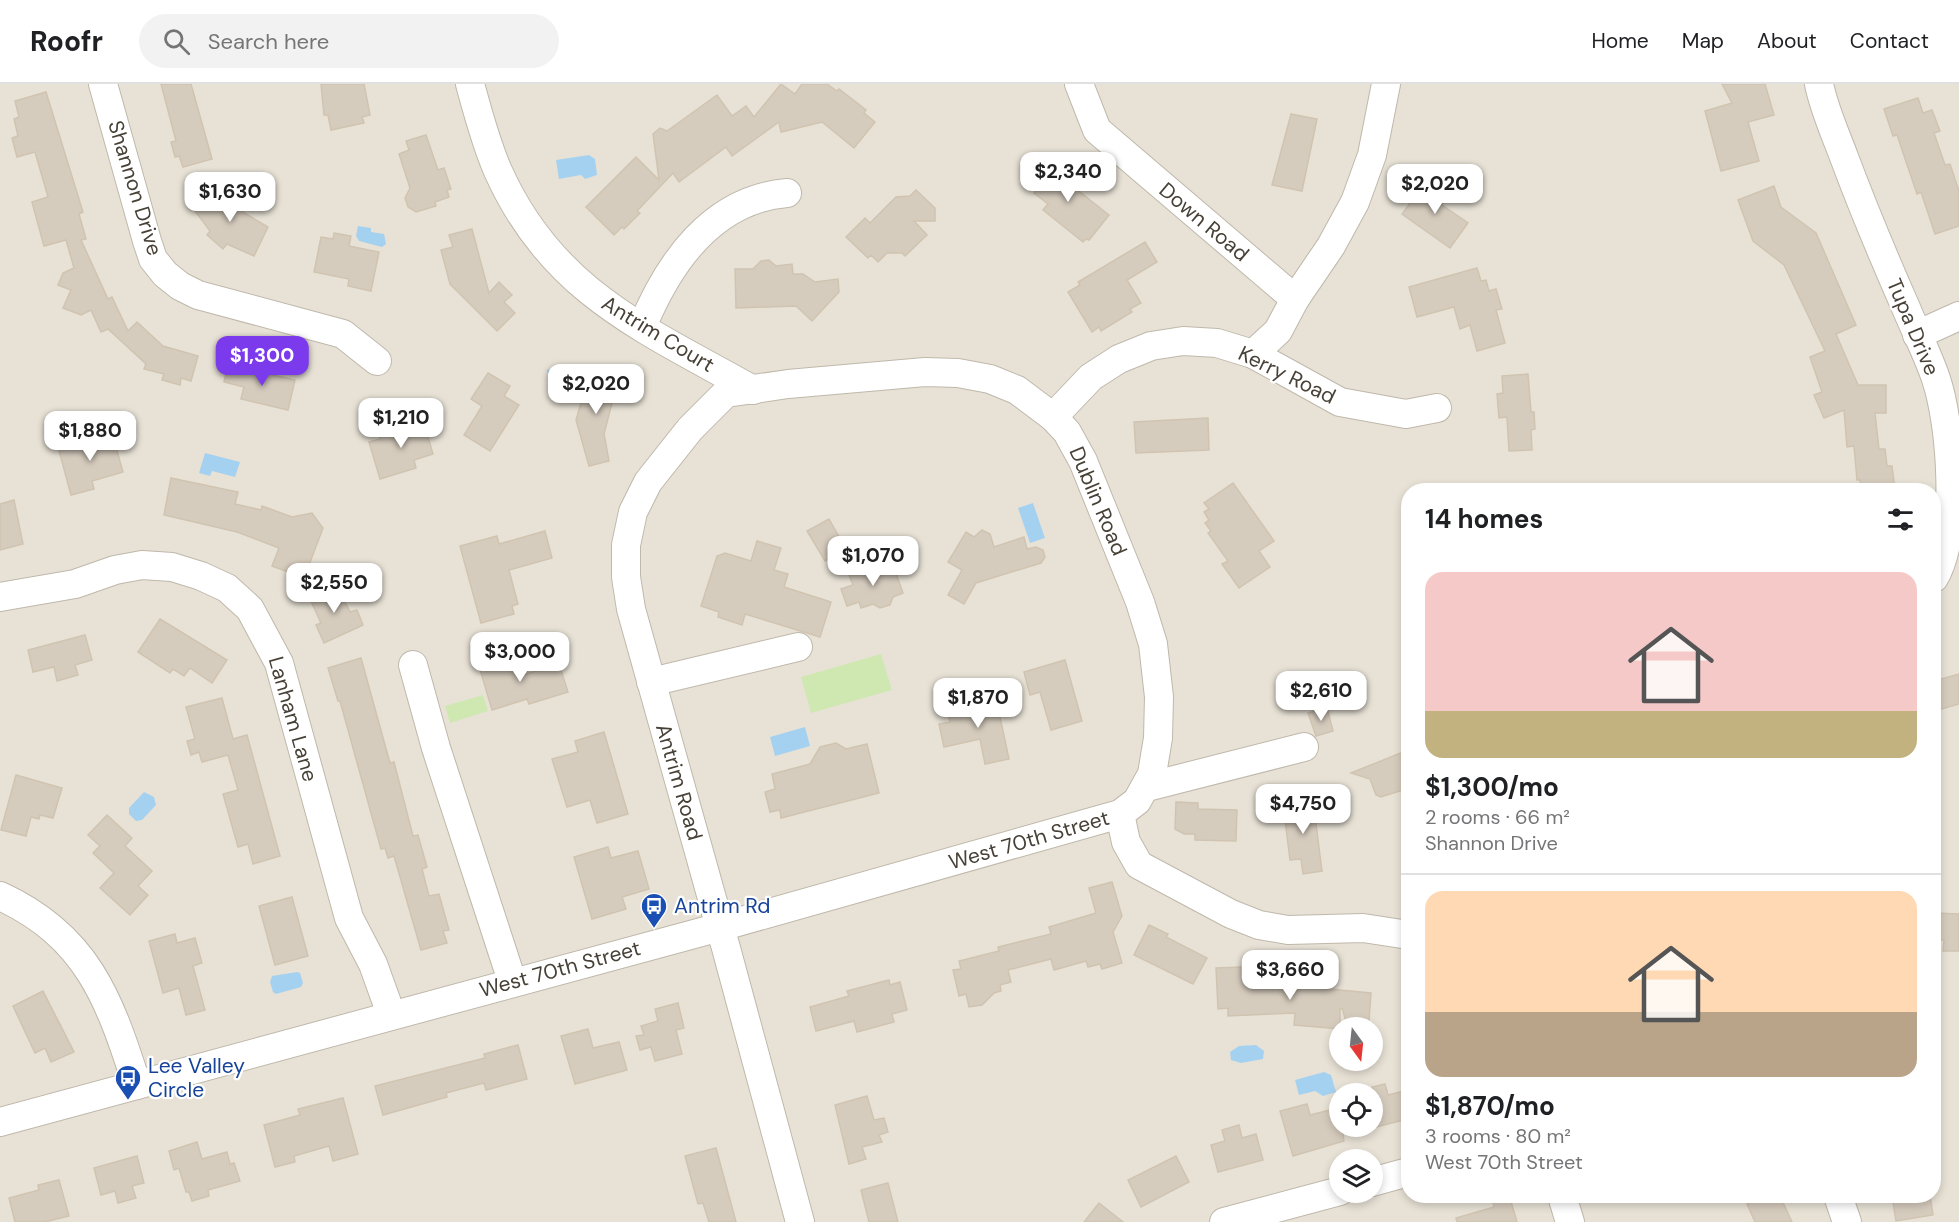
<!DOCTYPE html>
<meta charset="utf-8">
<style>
:root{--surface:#fff;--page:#f2f2f2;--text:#202124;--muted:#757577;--line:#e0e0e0;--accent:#7c3aed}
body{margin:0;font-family:"DM Sans",sans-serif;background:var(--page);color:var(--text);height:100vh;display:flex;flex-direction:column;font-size:22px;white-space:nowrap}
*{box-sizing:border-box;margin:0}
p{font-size:20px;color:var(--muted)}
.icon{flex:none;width:33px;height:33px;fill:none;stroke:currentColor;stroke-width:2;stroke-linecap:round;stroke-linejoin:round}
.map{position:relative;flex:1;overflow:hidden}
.drawer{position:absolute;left:1401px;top:399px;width:540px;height:720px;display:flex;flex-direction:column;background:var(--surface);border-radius:24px;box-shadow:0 3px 9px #0003}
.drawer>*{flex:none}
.needle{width:39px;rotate:165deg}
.controls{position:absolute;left:1329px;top:933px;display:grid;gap:12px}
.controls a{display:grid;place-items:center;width:54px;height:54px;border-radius:50%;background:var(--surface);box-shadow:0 3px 9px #0003;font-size:30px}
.price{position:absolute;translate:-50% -51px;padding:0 14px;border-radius:12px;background:#fff;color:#222;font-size:20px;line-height:39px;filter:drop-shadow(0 2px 3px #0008)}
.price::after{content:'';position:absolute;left:50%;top:36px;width:18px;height:14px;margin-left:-9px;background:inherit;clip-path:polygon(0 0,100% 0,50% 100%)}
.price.active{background:var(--accent);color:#fff}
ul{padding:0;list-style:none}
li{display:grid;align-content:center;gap:12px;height:318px;padding:0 24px}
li+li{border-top:2px solid var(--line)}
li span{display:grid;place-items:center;height:186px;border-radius:18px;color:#555}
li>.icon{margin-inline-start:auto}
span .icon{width:108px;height:108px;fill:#fffc;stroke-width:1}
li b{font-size:26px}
h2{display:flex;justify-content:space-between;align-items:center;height:72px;padding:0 24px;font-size:26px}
header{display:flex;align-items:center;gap:36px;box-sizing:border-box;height:84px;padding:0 30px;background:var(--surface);border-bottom:2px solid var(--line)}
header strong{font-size:28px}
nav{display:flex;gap:33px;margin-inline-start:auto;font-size:21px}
.search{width:420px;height:54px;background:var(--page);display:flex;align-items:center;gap:15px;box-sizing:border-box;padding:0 21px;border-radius:33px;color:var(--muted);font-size:22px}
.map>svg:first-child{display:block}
.residential{fill:#e8e2d6;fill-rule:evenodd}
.green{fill:#cfe8b1}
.water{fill:#a5d1f0}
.building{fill:#d6ccbe;stroke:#d0c4b1;stroke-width:1.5}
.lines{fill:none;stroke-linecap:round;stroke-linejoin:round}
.minor-casing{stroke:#bfb8ab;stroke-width:30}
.minor{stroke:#fff;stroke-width:28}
.labels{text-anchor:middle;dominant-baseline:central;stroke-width:4.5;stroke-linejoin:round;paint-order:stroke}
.street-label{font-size:21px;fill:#474137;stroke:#fff}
.transit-label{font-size:21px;fill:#164399;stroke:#fff;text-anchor:start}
</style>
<header>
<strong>Roofr</strong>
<div class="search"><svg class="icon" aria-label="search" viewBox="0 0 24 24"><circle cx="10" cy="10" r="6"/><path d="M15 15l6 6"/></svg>Search here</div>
<nav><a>Home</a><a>Map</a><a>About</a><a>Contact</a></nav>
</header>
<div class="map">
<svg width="1959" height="1138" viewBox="0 0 1959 1138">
<rect width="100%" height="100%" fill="#f4f0e8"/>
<path class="residential" d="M0 0H1959V1138H0ZM1408 406H1934V1112H1408ZM1340 944H1372V976H1340ZM1340 1010H1372V1042H1340ZM1340 1076H1372V1108H1340Z"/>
<g class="green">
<polygon points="881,570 892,606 811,629 801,593"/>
<polygon points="483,611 488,627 450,639 445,622"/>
</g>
<g class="water">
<polygon points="589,71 595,75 597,91 585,95 581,91 559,95 556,76"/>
<polygon points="358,142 371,144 371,148 384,150 386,160 382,163 359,157 356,152"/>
<polygon points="562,281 570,284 564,301 567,313 556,317 547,286"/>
<polygon points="205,369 240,378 235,393 212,387 210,392 199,389"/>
<polygon points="1033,419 1045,454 1030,459 1018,424"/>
<polygon points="805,643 810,662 775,672 770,653"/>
<polygon points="144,708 154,713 156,721 142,736 136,737 129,730 129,724"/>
<polygon points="297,888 300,889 303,899 301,903 276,910 273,908 270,898 272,892"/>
<polygon points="1256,961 1264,967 1263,975 1241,979 1231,976 1230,968 1239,962"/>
<polygon points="1324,988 1331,991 1336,1008 1323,1012 1315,1007 1299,1011 1295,996"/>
</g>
<g class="building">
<polygon points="161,0 191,0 212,75 183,83 179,72 175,73 171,58 176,57"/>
<polygon points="321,0 364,0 370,31 362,33 364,39 331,46 328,31 324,31"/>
<polygon points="781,0 795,10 802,0 827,0 837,7 839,5 866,26 864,29 875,38 854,64 822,38 781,48 779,38 732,72 726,63 679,98 673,89 637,127 640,129 624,145 622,143 614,151 586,123 636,73 659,96 653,50 660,44 667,47 717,11 732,32 746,22 754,33"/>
<polygon points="1722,0 1765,0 1774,31 1748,38 1759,77 1721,87 1705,27 1732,19"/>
<polygon points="46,8 83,128 79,130 86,155 81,156 108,215 112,213 128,247 137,238 163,262 198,272 191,297 181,294 180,301 162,296 164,290 144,285 146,280 108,245 101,248 91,226 81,231 63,224 71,206 58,201 63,189 74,184 66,156 44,162 32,118 48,113 35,68 17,73 12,54 18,52 14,35 19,33 15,17"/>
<polygon points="1918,14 1923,29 1932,26 1940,47 1934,49 1945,81 1950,80 1959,107 1959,142 1935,150 1921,108 1917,110 1897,51 1893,52 1884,25"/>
<polygon points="1291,30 1317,35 1302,107 1272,101"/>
<polygon points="426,51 438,86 444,84 451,105 447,106 449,113 435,118 436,122 416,128 408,123 405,114 410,104 399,70 409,66 406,57"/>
<polygon points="1040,78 1053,89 1055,86 1065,93 1067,90 1078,100 1075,104 1109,131 1089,156 1086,155 1083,158 1043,126 1048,120 1034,109 1039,102 1028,93"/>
<polygon points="1427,97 1448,104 1442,121 1468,139 1450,164 1402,130 1419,107 1423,109"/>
<polygon points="1774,102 1781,123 1816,149 1856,241 1836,250 1858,301 1886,301 1886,329 1875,329 1879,365 1885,365 1887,382 1892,382 1895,406 1861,406 1860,396 1857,396 1854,362 1847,363 1844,326 1824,334 1814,311 1822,308 1810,273 1825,267 1784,181 1753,157 1738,116"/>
<polygon points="222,103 236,124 268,143 254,172 227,160 223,165 207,151 210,147 192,123"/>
<polygon points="916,106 935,124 935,137 914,137 927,151 905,172 902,169 887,169 878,178 871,171 868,174 846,153 865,134 870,139 896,113 910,112"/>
<polygon points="472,145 489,209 499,198 512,211 504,218 515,229 497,247 450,200 441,166 453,163 449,151"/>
<polygon points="334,149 351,152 349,162 379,168 371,207 348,202 349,195 314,188 321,153 333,155"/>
<polygon points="1145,158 1157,178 1127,196 1141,219 1130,225 1132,228 1101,247 1099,243 1092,248 1068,208 1080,201 1078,198"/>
<polygon points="769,176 776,182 792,180 793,190 803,190 815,198 838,195 839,208 812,237 796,222 736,224 735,185 753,185 761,177"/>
<polygon points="1477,184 1481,197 1486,196 1489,207 1496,205 1502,225 1496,226 1505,259 1477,267 1470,241 1460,245 1454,223 1417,233 1409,203"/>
<polygon points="228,281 295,296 288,326 241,315 244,303 224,298"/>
<polygon points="591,285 619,292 604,350 609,377 589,382 576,336"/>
<polygon points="488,289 510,302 504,312 519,321 490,367 464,351 482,322 471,315"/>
<polygon points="1528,290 1531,328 1534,328 1535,345 1531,346 1532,366 1509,367 1507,333 1499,334 1497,310 1503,309 1502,292"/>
<polygon points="1208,334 1209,366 1136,369 1134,338"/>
<polygon points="423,336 433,370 414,376 416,384 380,395 369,358 380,355 379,350"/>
<polygon points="112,349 123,388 92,397 94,405 71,411 58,363"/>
<polygon points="171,394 238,408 235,420 261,426 262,422 292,433 312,429 323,444 304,494 272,482 279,464 237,448 164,431"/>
<polygon points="1233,399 1274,457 1259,467 1270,483 1239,504 1222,480 1228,477 1208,449 1211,447 1205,439 1209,436 1204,428 1209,425 1204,419"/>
<polygon points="14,416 23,460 0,466 0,420"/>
<polygon points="829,435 846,465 825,477 807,447"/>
<polygon points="982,446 990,450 994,463 1024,453 1027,465 1036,463 1043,466 1045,473 1041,479 976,499 964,520 948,511 962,486 948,478 966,448 974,453"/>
<polygon points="545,447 552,474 509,486 518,520 512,522 514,530 481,539 460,462 497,452 499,460"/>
<polygon points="757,457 781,464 774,486 788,490 784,503 831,518 820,553 745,530 742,541 718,533 719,528 701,522 717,472 725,469 751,477"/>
<polygon points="880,479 882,485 893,481 903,509 893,513 890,521 880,524 873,520 861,524 859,518 847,522 841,505 853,501 849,491"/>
<polygon points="337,501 350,528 357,526 363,541 324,559 316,541 321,539 309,513"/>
<polygon points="160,535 227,576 212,599 190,584 184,592 173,585 170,589 138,568"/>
<polygon points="85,551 92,576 75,581 78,591 57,597 54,583 33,588 28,566"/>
<polygon points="513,571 520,592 559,580 568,608 529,620 527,615 492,626 479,582"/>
<polygon points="361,574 390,679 394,678 413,752 418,751 427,783 422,785 429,812 439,810 449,846 443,847 447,859 421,866 394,772 388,774 385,764 381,765 340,617 338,617 328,584"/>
<polygon points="1065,576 1082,637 1051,646 1040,608 1030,611 1024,588"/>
<polygon points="1959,590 1959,620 1934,627 1934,597"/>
<polygon points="995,610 1009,675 985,680 980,655 944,663 939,640 950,638 948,630 974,624 972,615"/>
<polygon points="222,614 233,655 247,651 280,772 253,780 248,760 238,763 223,710 238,706 228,671 202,678 199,668 191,671 187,657 195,655 186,623"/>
<polygon points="1327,624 1333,647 1316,652 1308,629"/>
<polygon points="604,648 628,730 597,739 590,716 567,723 552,675 578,668 575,657"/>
<polygon points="836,659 846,665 867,660 879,709 781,734 780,726 770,728 765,708 775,705 772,690 810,680 820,663"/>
<polygon points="1408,666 1408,698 1406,698 1406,705 1381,713 1376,711 1370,695 1351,689"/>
<polygon points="16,691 62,704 53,734 40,731 39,735 31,733 26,752 1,746"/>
<polygon points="1313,716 1322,787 1303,790 1301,775 1290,776 1283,720"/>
<polygon points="1176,718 1198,719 1198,725 1237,726 1236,757 1195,756 1195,750 1184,750 1175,745"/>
<polygon points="107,731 132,754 125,762 152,787 138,802 148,811 130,831 100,804 114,789 93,769 100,762 88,751"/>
<polygon points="608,763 611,774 638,767 649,805 622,813 626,825 592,835 574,773"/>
<polygon points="1112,798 1122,832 1113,848 1122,879 1102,885 1100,880 1088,883 1086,877 1054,886 1051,875 1008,886 1011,898 1000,901 1001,907 994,909 982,921 969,923 966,910 959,912 953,886 961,885 959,877 999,867 998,863 1051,850 1049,843 1096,829 1089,804"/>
<polygon points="292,813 308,872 275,881 259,822"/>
<polygon points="1934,829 1959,830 1959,867 1943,867 1944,856 1934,856"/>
<polygon points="1149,841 1168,850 1166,853 1207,874 1193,900 1134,871"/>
<polygon points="175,850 177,859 195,854 202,879 193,882 205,926 186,931 179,904 163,909 149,857"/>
<polygon points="1241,883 1242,897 1276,896 1276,900 1371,909 1369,937 1359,936 1359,944 1348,944 1342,924 1340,925 1340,945 1294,941 1295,929 1228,932 1228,924 1218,925 1216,884"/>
<polygon points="889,896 890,901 900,898 907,926 892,930 894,938 857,948 854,937 816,947 810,923 849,912 847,907"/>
<polygon points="43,907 74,968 51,978 45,964 35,969 13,922"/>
<polygon points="678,919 684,944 676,946 682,970 655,977 651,963 640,966 636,952 644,951 641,942 658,937 655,925"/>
<polygon points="588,945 593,964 619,958 627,986 575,1000 561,952"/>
<polygon points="518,961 527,995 486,1006 484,999 446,1009 447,1013 383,1031 375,1002 485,974 484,970"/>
<polygon points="1385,1000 1388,1011 1408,1006 1408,1035 1372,1044 1372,1003"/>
<polygon points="867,1012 874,1036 884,1034 888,1048 879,1051 882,1058 862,1063 866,1075 849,1080 835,1021"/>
<polygon points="343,1014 358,1070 333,1077 329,1062 294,1072 295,1078 275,1083 264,1041 300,1031 298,1025"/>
<polygon points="1307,1020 1310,1031 1334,1025 1336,1031 1340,1030 1344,1057 1293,1072 1280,1027"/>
<polygon points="1239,1041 1242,1054 1256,1050 1263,1076 1218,1088 1211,1061 1225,1057 1222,1046"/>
<polygon points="197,1058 202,1075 227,1068 230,1080 234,1079 240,1097 208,1106 209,1112 192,1117 189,1108 186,1108 179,1084 174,1086 169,1067"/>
<polygon points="716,1064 736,1138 709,1138 703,1119 698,1120 685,1072"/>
<polygon points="137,1072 144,1099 132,1102 136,1114 118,1119 115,1107 101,1111 94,1084"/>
<polygon points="1176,1072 1189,1098 1141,1123 1128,1096"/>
<polygon points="59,1096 69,1132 45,1138 15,1138 9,1114 39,1106 38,1101"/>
<polygon points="888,1099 898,1138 869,1138 861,1106"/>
<polygon points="1766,1112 1780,1112 1792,1138 1755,1138 1747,1120"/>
<polygon points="1892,1112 1930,1112 1933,1131 1896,1137"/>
<polygon points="1510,1114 1517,1138 1457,1138 1456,1134 1494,1123 1493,1118"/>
<polygon points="1099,1119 1123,1138 1084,1138"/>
</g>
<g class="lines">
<g class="minor-casing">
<g id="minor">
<polyline points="103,0 147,157 153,175 165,190 180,202 198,211 343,250 377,277"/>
<path d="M470 0C478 29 486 60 498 87 552 208 645 245 753 306"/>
<polyline points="1079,0 1097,46 1295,215"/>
<path d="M1819 0C1824 25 1835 49 1844 73 1863 124 1884 174 1906 224 1916 248 1928 271 1936 295 1952 343 1959 453 1934 494"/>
<path d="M642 243C668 180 712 115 787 109"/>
<polyline points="1917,251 1959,232"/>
<polyline points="1253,270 1278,247 1295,215 1331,162 1355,118 1372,71 1386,0"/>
<polyline points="1053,333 1091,293 1119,275 1151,262 1183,257 1217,259 1253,270 1340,318 1406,330 1437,324"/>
<polyline points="0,513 75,500 115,486 142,481 172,483 201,492 227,504 250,525 279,579 349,834 373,880 391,930"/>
<polyline points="413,581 436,664 512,897"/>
<polyline points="651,598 798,563"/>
<polyline points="1147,703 1304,663"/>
<polyline points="1120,730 1126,758 1139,781 1231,830 1259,841 1288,846 1363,844 1402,850"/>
<path d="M0 812C87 852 109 914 137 1001"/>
<polyline points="0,1038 720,843 1120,730 1137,717 1152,690 1158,654 1159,613 1153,560 1140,518 1083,377 1067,348 1053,333 1017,306 990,295 958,289 925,288 788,300 726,309 690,345 648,398 633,428 626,461 626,493 631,525 720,843 726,864 800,1138"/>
<polyline points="1372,1098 1408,1088"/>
<polyline points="1562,1112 1570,1138"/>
<polyline points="1838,1112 1847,1138"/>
<polyline points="1224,1138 1340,1107"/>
</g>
</g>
<use href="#minor" class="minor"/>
</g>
<defs>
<g id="bus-pin" transform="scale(1.35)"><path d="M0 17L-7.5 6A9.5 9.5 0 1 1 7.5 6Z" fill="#1a4fb4" stroke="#fff"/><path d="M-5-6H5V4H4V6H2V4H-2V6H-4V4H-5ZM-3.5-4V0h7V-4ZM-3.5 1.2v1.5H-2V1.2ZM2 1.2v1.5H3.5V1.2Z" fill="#fff"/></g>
</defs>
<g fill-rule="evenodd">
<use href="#bus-pin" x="654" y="822"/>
<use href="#bus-pin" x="128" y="994"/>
</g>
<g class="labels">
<g class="street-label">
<text transform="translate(135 104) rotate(73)">Shannon Drive</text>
<text transform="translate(1204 138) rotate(40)">Down Road</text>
<text transform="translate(1913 243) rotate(67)">Tupa Drive</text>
<text transform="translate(658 250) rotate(31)">Antrim Court</text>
<text transform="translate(1287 291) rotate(26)">Kerry Road</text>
<text transform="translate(1098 417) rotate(67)">Dublin Road</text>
<text transform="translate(293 635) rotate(74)">Lanham Lane</text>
<text transform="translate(679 698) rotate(74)">Antrim Road</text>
<text transform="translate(1029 756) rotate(-16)">West 70th Street</text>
<text transform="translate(560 885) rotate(-15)">West 70th Street</text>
</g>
<g class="transit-label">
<text x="674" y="822">Antrim Rd</text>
<text x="148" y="982">Lee Valley<tspan x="148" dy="24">Circle</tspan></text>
</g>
</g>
</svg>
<div class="controls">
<a><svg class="needle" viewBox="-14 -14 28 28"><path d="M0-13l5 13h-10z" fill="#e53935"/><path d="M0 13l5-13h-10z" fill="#757577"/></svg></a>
<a><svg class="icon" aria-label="locate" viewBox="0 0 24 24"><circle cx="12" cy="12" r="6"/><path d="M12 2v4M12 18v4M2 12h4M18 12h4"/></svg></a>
<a><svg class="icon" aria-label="layers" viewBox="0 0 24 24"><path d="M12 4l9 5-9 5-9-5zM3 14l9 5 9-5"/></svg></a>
</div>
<b class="price" style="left:1068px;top:119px">$2,340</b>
<b class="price" style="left:1435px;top:131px">$2,020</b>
<b class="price" style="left:230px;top:139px">$1,630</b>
<b class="price active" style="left:262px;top:303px">$1,300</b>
<b class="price" style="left:596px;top:331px">$2,020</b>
<b class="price" style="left:401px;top:365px">$1,210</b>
<b class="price" style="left:90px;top:378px">$1,880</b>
<b class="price" style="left:873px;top:503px">$1,070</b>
<b class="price" style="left:334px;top:530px">$2,550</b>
<b class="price" style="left:520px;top:599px">$3,000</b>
<b class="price" style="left:1321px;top:638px">$2,610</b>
<b class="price" style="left:978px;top:645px">$1,870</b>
<b class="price" style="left:1303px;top:751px">$4,750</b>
<b class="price" style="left:1290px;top:917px">$3,660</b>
<section class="drawer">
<h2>14 homes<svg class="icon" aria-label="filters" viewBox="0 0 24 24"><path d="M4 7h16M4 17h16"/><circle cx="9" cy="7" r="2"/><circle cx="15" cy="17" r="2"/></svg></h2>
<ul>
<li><span style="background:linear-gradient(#f6c9c9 75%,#c2b280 0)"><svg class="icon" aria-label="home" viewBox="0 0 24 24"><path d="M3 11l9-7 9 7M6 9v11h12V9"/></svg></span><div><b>$1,300/mo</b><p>2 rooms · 66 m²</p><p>Shannon Drive</p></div></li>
<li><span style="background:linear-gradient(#ffd9b3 65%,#b9a48a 0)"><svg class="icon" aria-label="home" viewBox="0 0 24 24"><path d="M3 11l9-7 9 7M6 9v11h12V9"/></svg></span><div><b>$1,870/mo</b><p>3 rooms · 80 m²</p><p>West 70th Street</p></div></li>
</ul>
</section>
</div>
